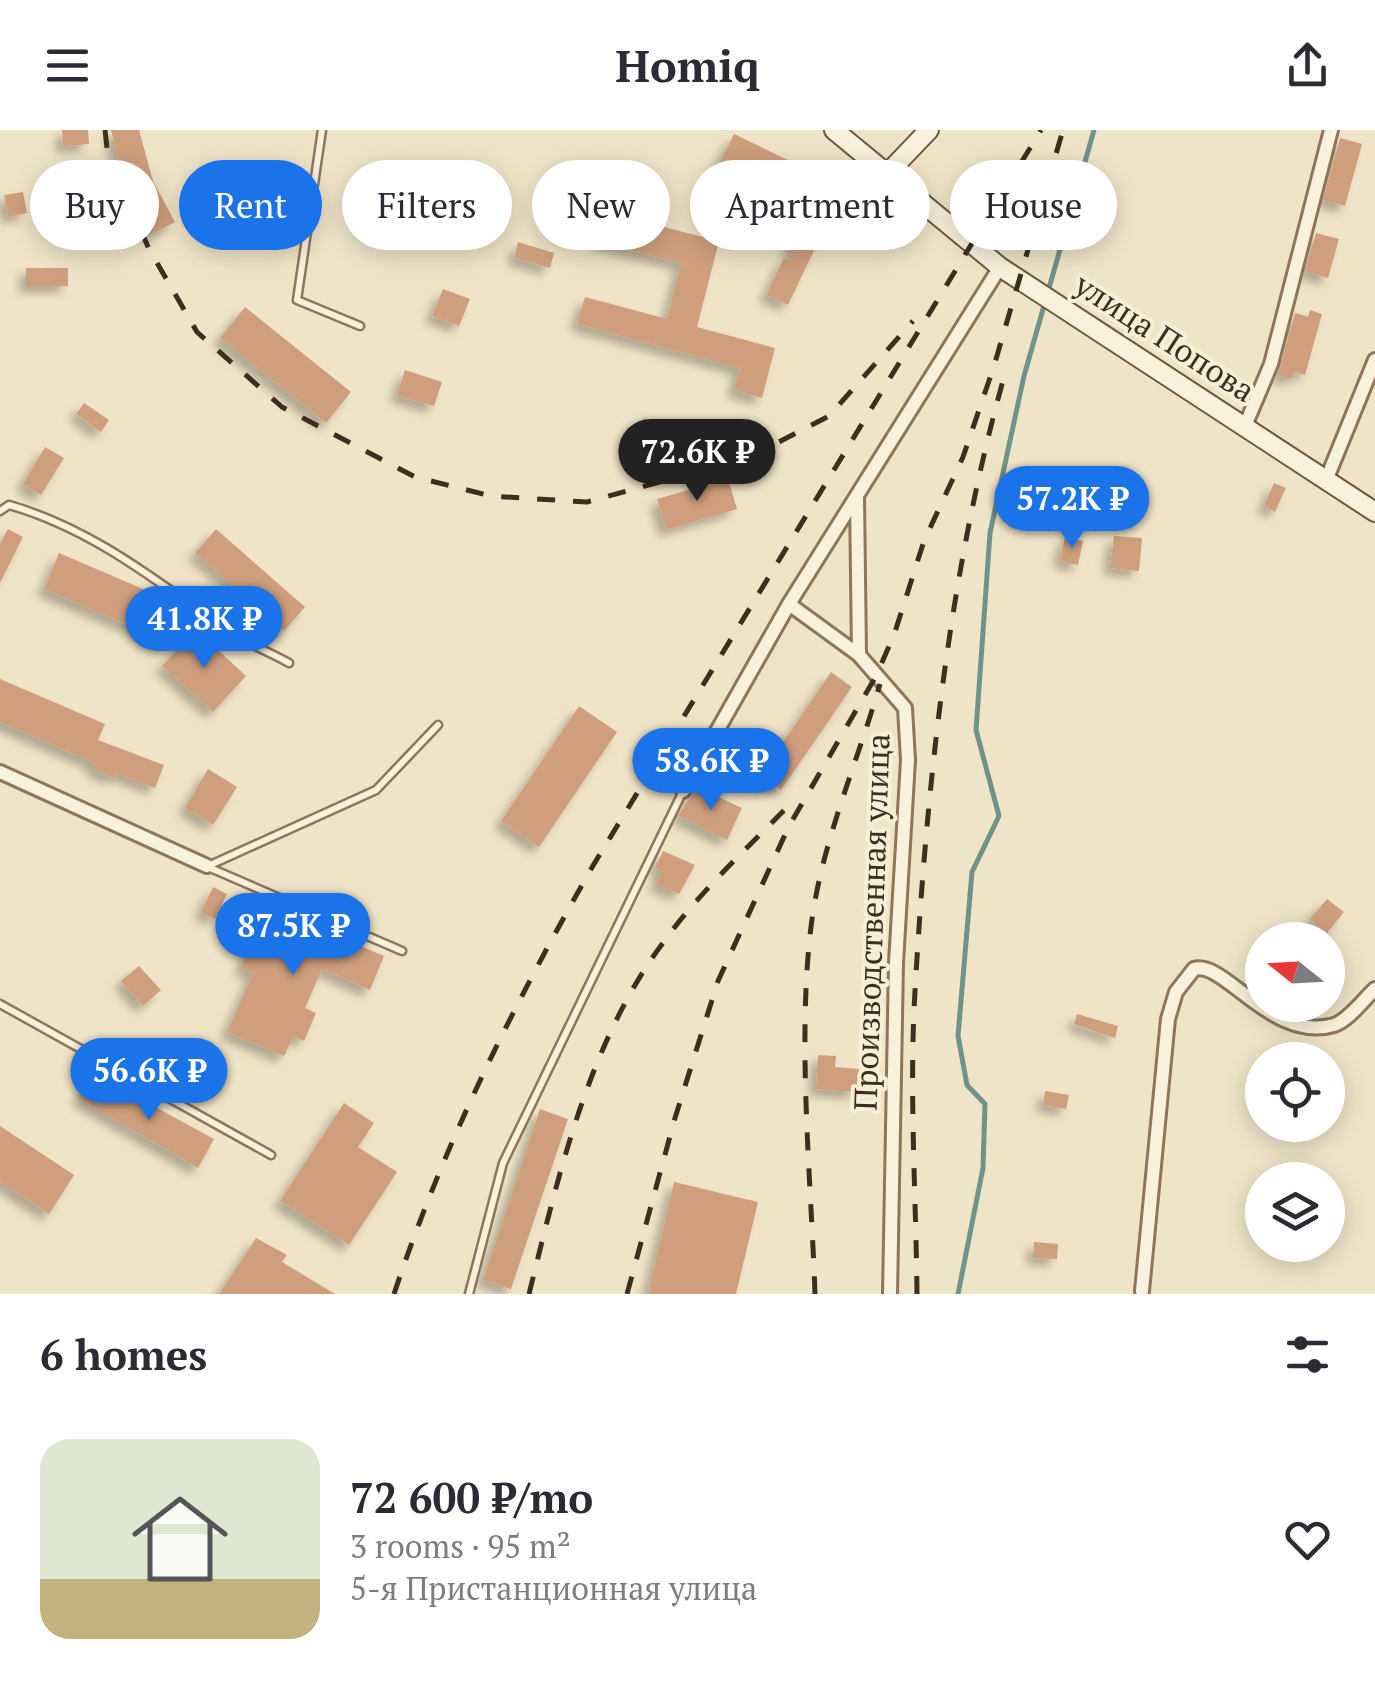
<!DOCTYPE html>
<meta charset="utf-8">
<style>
:root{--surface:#fff;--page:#f7f7f7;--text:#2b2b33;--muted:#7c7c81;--line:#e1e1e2;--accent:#1a73e8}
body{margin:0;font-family:"PT Serif",serif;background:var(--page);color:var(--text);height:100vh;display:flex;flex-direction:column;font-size:38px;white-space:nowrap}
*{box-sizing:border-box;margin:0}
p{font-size:32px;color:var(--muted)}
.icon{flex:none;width:55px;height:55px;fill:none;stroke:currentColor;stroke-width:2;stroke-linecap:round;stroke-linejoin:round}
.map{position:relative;height:1164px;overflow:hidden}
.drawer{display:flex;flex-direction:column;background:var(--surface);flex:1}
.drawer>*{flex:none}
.banner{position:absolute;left:30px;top:30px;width:1315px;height:90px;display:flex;gap:20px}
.needle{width:65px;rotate:288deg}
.fabs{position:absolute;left:1245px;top:792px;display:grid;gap:20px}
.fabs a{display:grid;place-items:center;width:100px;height:100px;border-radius:50%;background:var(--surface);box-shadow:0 5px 25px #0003;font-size:50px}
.price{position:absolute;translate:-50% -85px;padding:0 22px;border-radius:35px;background:var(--accent);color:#fff;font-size:32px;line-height:65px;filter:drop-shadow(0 2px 5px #0008)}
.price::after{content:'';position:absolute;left:50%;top:60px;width:30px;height:22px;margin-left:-15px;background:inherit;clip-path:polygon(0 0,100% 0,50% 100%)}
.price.active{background:#222;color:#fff}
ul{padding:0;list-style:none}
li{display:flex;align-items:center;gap:30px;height:250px;padding:0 40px}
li+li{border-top:2px solid var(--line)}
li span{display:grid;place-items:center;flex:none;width:280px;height:200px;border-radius:30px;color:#555}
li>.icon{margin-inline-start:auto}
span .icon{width:120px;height:120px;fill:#fffc;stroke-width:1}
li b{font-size:42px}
h2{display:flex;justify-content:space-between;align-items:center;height:120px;padding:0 40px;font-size:42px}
.pill{padding:0 35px;border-radius:45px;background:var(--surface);box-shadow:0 5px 25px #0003;font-size:35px;line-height:90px}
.pill.active{background:var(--accent);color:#fff}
header{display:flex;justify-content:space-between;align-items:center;height:130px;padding:0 40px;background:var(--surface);font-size:45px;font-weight:800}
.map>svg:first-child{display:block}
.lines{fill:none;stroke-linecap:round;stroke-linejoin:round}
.stream{stroke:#6f938a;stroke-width:5}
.building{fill:#cf9f7d;filter:url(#shadow)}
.lane-casing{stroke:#8d765c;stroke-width:11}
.street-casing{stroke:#8d765c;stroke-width:18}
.secondary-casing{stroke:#6f573f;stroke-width:22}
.lane{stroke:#faf1dc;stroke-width:6}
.street{stroke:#faf1dc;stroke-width:12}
.secondary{stroke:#faf1dc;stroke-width:18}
.rail{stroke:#3d2e20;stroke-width:5;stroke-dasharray:18 18;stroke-linecap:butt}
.labels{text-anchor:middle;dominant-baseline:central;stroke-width:8;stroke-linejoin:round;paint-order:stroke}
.street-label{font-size:32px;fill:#3d2e20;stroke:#f7eed8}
</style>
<header><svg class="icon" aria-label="menu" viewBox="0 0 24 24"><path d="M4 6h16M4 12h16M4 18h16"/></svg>Homiq<svg class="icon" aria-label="share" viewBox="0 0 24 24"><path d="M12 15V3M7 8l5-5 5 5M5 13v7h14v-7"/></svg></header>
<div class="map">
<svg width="1375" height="1164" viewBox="0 0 1375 1164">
<defs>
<filter id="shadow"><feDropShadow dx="-7" dy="7" stdDeviation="5" flood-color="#0004"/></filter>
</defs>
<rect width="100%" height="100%" fill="#f0e4c8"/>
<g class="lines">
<polyline class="stream" points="958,1164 983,1038 985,974 967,955 958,906 972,742 999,686 976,600 990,403 1024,246 1094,0"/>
</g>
<g class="building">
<polygon points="62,0 88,0 89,14 63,16"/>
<polygon points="111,0 139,0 153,51 175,92 150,105 127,61"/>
<polygon points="734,4 844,57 788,175 766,165 784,128 794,130 795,126 787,122 803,88 765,69 748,101 725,89 741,58 714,45"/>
<polygon points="1340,8 1362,14 1345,76 1323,70"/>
<polygon points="23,62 27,83 8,87 4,65"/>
<polygon points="605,82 719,111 697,197 775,218 762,268 734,260 740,238 577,194 585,167 667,189 681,133 598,112"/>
<polygon points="1316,103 1339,109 1328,148 1305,141"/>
<polygon points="518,112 554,123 550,138 514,128"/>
<rect x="26" y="138" width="42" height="18"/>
<polygon points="443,159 470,169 459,196 432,186"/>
<polygon points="245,177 351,262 326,293 220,208"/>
<polygon points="1310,180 1322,184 1305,245 1294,242 1292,249 1278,245 1295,183 1308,187"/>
<polygon points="405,240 442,252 434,276 397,265"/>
<polygon points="84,273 109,290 101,302 76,284"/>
<polygon points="45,317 64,328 41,365 23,354"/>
<polygon points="728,349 737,379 666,400 657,369"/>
<polygon points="1274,353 1286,358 1275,382 1264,376"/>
<polygon points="8,399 23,407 0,453 0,414"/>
<polygon points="216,399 305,477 284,501 195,423"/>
<polygon points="1114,406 1142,408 1139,441 1110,438"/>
<polygon points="1065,407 1083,411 1078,435 1060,431"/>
<polygon points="59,423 164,468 149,504 44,459"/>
<polygon points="196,500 246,546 213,582 162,536"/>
<polygon points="831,542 852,557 781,660 760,646"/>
<polygon points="0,549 105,594 98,610 164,635 155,658 117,643 115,648 93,639 95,633 0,592"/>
<polygon points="579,576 617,602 539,717 501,691"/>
<polygon points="208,639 237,657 213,695 185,678"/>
<polygon points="697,657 742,678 727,710 678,686"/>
<polygon points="663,721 695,735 679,764 656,754 662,741 655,738"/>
<polygon points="213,757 227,764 215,789 201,782"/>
<polygon points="1327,769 1344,782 1327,803 1310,789"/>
<polygon points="267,776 384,826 370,860 322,839 305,878 316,883 304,911 294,906 284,926 227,902 253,843 241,838"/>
<polygon points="139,836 161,860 143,876 121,851"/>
<polygon points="1077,884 1118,896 1115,908 1074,894"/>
<polygon points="818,925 836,926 835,937 859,939 857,962 816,959"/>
<polygon points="92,947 133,973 137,967 214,1009 198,1038 78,968"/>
<polygon points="1045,961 1069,965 1066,979 1043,975"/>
<polygon points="344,973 374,993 358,1017 397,1042 349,1115 280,1071"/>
<polygon points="540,979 568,989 511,1159 483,1150"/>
<polygon points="0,996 74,1045 49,1084 0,1052"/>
<polygon points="674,1052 758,1072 736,1164 648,1164"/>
<polygon points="256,1108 287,1125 282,1132 335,1164 219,1164"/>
<polygon points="1034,1112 1058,1114 1057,1129 1033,1128"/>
</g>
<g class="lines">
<g class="lane-casing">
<g id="lane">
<polyline points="322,0 297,170 360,196"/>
<path d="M0 381 9 375C90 398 154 449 221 496 242 511 267 521 289 533"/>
<polyline points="208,736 376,660 438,595"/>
<polyline points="208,737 402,821"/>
<polyline points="0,874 271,1025"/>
<polyline points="469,1164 503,1033 683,661"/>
</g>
</g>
<g class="street-casing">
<g id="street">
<polyline points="1245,296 1271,234 1331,0"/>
<polyline points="1327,348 1375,230"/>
<polyline points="857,366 859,525"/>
<polyline points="789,474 859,525 905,578 908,630 896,833 890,1164"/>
<polyline points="0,642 207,736"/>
<polyline points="683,661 789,474 1000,137"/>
<path d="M1142 1161 1168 889 1176 862 1194 839C1225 830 1272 913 1334 895 1348 891 1364 869 1375 859"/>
</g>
</g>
<g class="secondary-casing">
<g id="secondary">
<polyline points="834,0 1000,137 1375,382"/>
<polyline points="885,46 929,0"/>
</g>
</g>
<use href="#lane" class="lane"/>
<use href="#street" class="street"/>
<use href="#secondary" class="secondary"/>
<g class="rail">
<polyline points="105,0 108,27 149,119 197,202 282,277 415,347 491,366 587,372 750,327 829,286 913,191"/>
<path d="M394 1164C444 1013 515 872 594 734L1041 0"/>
<path d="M529 1164C559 1043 589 911 665 810 703 758 750 716 794 670"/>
<polyline points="627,1164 675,988 718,851 789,696 876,546 894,505 924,411 963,327 994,236 1063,0"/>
<path d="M815 1164C811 1048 797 911 811 797 821 714 857 634 880 554"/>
<path d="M917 1164C916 1064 909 961 915 861 927 654 949 440 1006 240"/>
</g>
</g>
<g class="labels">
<g class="street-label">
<text transform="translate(1165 207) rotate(33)">улица Попова</text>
<text transform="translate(871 792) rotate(-88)">Производственная улица</text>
</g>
</g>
</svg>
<div class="fabs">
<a><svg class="needle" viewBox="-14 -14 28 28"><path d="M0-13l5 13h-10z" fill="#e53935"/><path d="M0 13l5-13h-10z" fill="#7c7c81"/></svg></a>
<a><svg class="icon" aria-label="locate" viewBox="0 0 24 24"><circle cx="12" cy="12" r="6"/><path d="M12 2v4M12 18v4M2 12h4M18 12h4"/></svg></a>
<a><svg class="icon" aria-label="layers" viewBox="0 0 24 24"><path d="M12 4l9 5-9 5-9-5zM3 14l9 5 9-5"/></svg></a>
</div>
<b class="price active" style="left:697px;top:374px">72.6K ₽</b>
<b class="price" style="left:1072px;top:421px">57.2K ₽</b>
<b class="price" style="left:204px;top:541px">41.8K ₽</b>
<b class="price" style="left:711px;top:683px">58.6K ₽</b>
<b class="price" style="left:293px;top:848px">87.5K ₽</b>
<b class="price" style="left:149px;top:993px">56.6K ₽</b>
<div class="banner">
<a class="pill">Buy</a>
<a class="pill active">Rent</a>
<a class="pill">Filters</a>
<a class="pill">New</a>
<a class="pill">Apartment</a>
<a class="pill">House</a>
</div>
</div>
<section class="drawer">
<h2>6 homes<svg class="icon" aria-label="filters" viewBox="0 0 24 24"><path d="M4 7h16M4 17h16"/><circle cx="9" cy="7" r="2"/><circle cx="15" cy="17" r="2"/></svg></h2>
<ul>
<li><span style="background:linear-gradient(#dfe7d0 70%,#c2b280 0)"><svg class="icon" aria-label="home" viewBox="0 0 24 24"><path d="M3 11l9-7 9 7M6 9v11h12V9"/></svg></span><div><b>72 600 ₽/mo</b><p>3 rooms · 95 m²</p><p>5-я Пристанционная улица</p></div><svg class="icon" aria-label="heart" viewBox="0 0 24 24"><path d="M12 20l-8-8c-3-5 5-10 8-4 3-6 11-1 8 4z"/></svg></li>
</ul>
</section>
